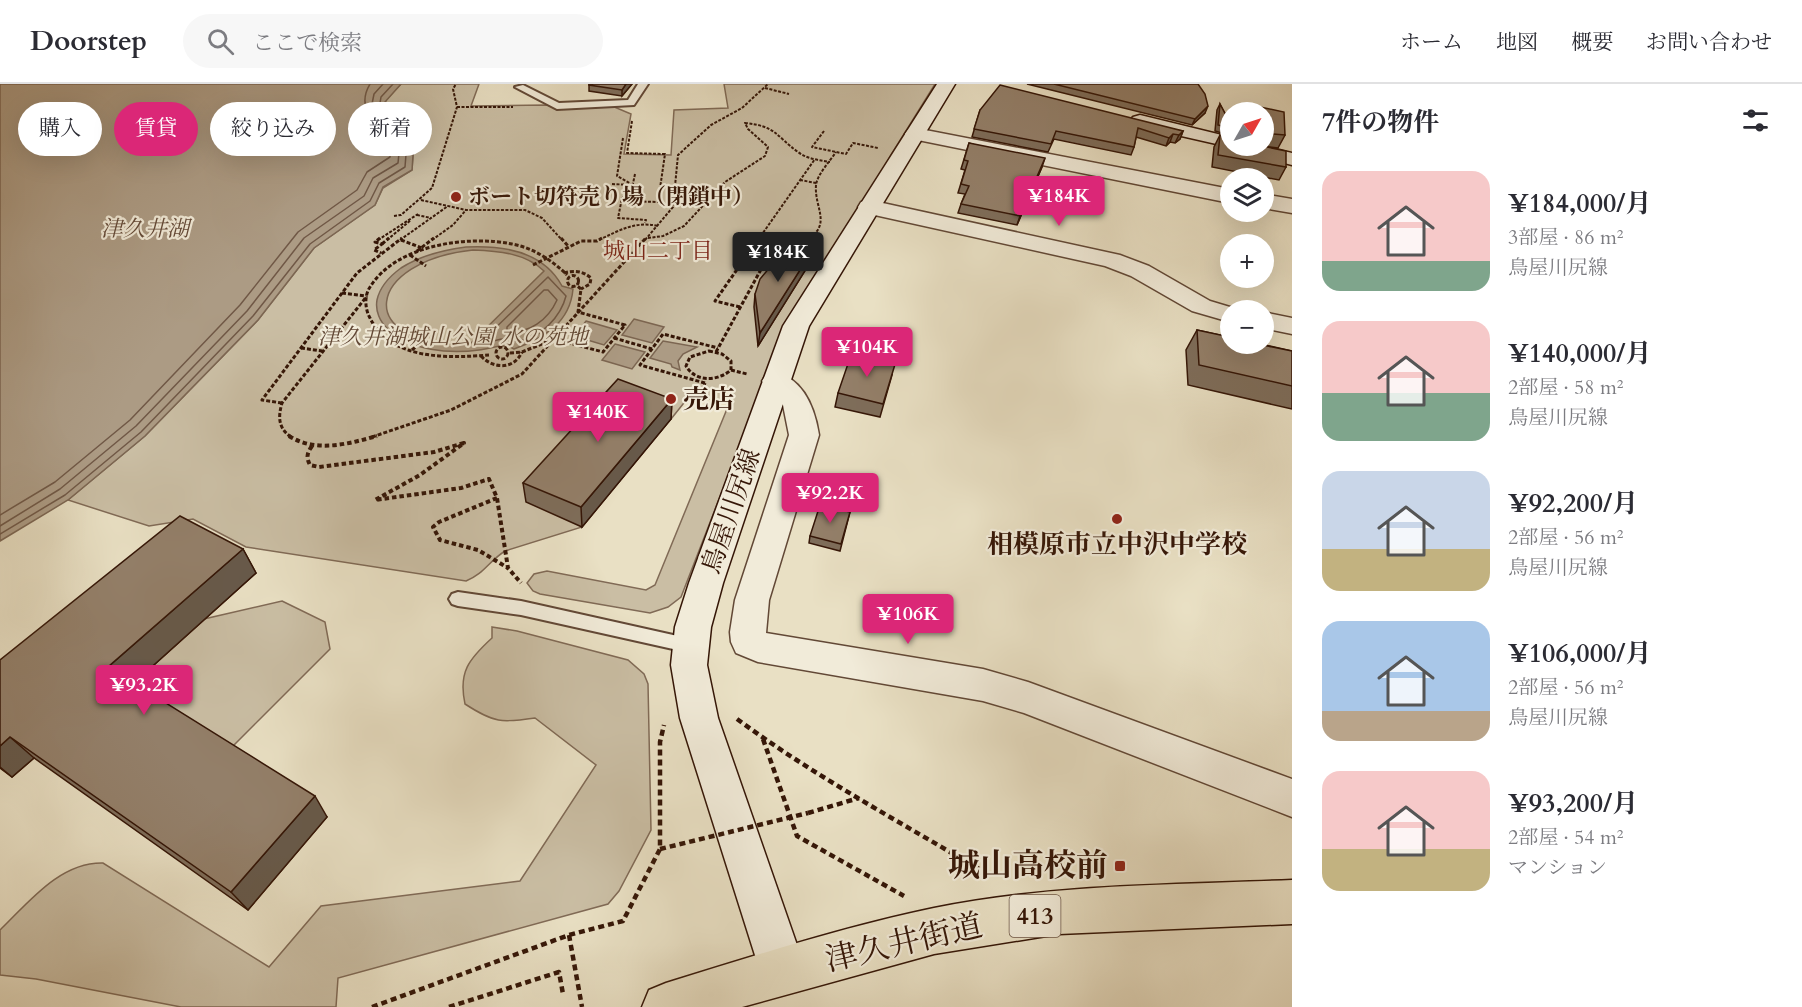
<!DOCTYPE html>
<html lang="ja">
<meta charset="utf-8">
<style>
:root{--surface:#fff;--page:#f7f7f7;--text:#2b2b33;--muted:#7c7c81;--line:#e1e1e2;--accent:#db2777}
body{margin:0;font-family:Cardo,"Noto Serif JP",serif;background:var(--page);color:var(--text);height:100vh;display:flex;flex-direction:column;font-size:22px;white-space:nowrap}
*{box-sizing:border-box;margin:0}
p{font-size:20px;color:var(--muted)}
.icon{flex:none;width:33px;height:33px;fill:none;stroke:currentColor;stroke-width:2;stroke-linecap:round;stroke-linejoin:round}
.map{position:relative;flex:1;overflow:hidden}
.panel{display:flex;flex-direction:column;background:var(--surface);width:510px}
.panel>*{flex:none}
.hud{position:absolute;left:18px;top:18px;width:570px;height:54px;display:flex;gap:12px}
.needle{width:39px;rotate:51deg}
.buttons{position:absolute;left:1220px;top:18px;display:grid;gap:12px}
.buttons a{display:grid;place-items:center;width:54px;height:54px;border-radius:50%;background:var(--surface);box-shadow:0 6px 24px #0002;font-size:30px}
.price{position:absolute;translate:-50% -51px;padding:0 14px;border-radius:6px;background:var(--accent);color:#fff;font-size:20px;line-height:39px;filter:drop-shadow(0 2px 3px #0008)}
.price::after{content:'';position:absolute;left:50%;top:36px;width:18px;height:14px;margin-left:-9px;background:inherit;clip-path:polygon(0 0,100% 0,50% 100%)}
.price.on{background:#222;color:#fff}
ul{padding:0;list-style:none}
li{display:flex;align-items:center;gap:18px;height:150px;padding:0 30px}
li span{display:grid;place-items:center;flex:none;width:168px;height:120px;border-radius:18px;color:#555}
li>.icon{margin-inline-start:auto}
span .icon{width:72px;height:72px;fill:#fffc;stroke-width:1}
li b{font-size:26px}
h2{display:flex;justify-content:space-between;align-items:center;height:72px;padding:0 30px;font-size:26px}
.chip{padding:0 21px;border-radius:27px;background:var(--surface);box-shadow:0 6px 24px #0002;font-size:21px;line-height:54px}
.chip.on{background:var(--accent);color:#fff}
header{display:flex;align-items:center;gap:36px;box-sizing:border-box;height:84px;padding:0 30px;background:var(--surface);border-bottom:2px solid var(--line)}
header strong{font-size:28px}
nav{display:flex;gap:33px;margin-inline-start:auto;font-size:21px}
.search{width:420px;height:54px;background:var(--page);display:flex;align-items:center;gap:15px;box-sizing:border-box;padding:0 21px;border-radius:33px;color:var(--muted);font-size:22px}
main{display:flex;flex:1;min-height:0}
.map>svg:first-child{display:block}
.green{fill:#cabea4;stroke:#806a56;stroke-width:1.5}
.water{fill:#ac9b84;stroke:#7c6652;stroke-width:1.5;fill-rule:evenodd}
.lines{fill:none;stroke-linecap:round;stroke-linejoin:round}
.shore{stroke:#705846;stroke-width:1.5}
.lane-casing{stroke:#624836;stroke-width:4}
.street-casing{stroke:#624836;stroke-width:3}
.secondary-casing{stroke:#351607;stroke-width:3}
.highway-casing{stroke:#351607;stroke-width:3}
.path-far3{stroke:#351607;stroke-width:2;stroke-dasharray:3 1.5;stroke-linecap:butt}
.path-far2{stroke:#351607;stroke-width:3;stroke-dasharray:4 2;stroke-linecap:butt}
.path-far1{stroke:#351607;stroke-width:4;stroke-dasharray:4.5 3;stroke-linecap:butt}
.path{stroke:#351607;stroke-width:4.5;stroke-dasharray:6 4;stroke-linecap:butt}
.lane{fill:#f1ebd9;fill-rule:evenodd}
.street{fill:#f1ebd9;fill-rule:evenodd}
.secondary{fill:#f1ebd9;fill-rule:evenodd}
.highway{fill:#e9e0c4;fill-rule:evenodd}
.path-bridge{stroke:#351607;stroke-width:4.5;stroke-dasharray:6 4;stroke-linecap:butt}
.wall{fill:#7e6d5a;stroke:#351607;stroke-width:1.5}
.shaded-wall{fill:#67594a;stroke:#351607;stroke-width:1.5}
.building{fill:#937f69;stroke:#351607;stroke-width:1.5}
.poi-dot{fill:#8f2418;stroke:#f1ebd9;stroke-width:2}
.labels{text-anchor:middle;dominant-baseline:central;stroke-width:4.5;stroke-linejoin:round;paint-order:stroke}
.far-poi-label{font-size:22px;font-weight:bold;fill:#351607;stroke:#f1ebd9;text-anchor:start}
.far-water-label{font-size:22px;font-style:italic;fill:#654b39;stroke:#f1ebd9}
.far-neighbourhood-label{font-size:22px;fill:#7a1f14;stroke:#f1ebd9}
.far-park-label{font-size:22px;font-style:italic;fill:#624836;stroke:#f1ebd9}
.shield{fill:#f1ebd9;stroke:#6d5646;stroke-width:1.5}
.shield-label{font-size:24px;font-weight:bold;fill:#351607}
.poi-label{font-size:26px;font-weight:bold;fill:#351607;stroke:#f1ebd9;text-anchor:start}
.street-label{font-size:26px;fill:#351607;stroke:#f1ebd9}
.near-poi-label{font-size:32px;font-weight:bold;fill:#351607;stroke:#f1ebd9;text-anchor:end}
.near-street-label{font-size:32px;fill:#351607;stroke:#f1ebd9}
</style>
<header>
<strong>Doorstep</strong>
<div class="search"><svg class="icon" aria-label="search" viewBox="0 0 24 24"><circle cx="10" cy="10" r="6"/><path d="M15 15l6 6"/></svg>ここで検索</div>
<nav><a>ホーム</a><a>地図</a><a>概要</a><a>お問い合わせ</a></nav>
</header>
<main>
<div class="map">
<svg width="1292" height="923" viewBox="0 0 1292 923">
<rect width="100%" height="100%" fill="#e9e0c4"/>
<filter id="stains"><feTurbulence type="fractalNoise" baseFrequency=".00333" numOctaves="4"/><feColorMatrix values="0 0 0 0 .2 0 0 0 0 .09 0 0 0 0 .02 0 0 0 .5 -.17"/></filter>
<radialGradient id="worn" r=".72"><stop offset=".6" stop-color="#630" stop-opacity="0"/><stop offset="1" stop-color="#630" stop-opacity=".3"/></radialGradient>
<g class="green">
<path d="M401 0H479L471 22 547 21 553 23 612 22 631 30 624 70 671 71 674 26 728 24 724 0H935L891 71 758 315 681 513 668 523 650 529 540 510 533 507 527 499 534 490 547 487 646 506 655 501 729 320 691 310 671 335 618 315 582 443 505 467C488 478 485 489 466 497L246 463 193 435 149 442 68 416 145 352 258 236 314 164 375 121 383 104 412 86 415 42 394 29 385 17Z"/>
<polygon points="282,517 325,538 330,565 226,669 126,606 204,535"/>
<path d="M492 543 517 547 628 576 644 590 648 600 651 746 619 807 608 820 338 894 336 923H181L36 895 0 891V846C29 818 60 778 103 779L269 883 321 822 520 797 596 681 535 634C502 639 494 639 465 620 458 588 469 575 492 554Z"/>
</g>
<g class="water">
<polygon points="0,0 401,0 385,18 394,29 415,42 412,86 383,103 375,121 314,164 258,236 145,352 68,416 0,457"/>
<path d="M466 163C503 161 543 167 562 202L573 205C570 239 544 254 514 265 503 258 491 265 479 266 450 270 410 267 388 245 380 238 375 227 377 216 380 202 390 192 401 184 421 171 443 166 466 163ZM473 166C499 167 525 169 544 187L469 261C350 261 367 177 473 166Z"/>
<polygon points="634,235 664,243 652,259 622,251"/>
<polygon points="586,237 617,246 604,261 574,252"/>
<polygon points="663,257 697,263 683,270 678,277 680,286 672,283 671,280 650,274"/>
<polygon points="615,260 645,268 632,285 602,276"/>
</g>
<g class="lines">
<g class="shore">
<path d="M548 193 566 212C561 232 541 254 519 257 514 258 509 255 504 255 498 255 492 258 485 258V254Z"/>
<path d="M544 206H548L557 216C548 236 529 250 507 247V243Z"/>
<path d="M0 431 55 398 130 336 240 221 298 148 357 106 367 88 390 73 391 54C373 39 356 23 370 0"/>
<polyline points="0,442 60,405 136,342 247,227 304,154 364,112 373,94 398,79 401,49 384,38 372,20 374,10 383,0"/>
<polyline points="0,450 65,411 141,348 253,232 310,160 370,117 379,99 405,83 408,45 390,33 380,19 381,13 393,0"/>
</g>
<g class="lane-casing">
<g id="lane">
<polygon points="638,0 648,0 634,21 557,25 515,3 523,1 559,19 628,16"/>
<polygon points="458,508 521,517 691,555 697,557 700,562 697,567 691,569 521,531 458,522 452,520 449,515 452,510"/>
</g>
</g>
<g class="street-casing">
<g id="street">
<polygon points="915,44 1230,105 1230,119 908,54 905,50 908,46"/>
<polygon points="1263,110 1292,115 1292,129 1263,124"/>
<polygon points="869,116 1120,171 1149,182 1210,217 1240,226 1230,226 1230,238 1192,227 1131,192 1105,182 861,128 858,123 861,118"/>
<polygon points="1263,228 1292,234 1292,250 1263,244"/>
<path d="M776 288C804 296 815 325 819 351L769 516 766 549 983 585 1028 598 1292 695V733L1024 629 983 617 758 578 736 569 731 558 730 548 735 516 789 351 783 321 762 297 766 291Z"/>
</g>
</g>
<g class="secondary-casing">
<g id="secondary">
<polygon points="937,0 955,0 809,242 723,499 711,543 707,581 718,634 806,887 799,903 783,910 767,903 760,887 680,634 671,581 675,543 689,499 783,242"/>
<polygon points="1140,31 1230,53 1230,62 1262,62 1292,69 1292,81 1236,67 1234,64 1133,41 1130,37 1133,33"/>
</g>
</g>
<g class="highway-casing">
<path id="highway" d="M1292 796V840L1059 850 934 870 742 923H642L649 906 666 899C754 872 843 843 934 824 1051 800 1173 801 1292 796Z"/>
</g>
<g class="path-far3">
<polyline points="765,4 789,10"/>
<polyline points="457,23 513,23"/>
<polyline points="824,47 812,63 846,70 853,59 878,64"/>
<polyline points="623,54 617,92 633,101"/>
<polyline points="635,90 631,109 622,114 618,134 646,136 645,139"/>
<polyline points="800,96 816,99"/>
<polyline points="612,100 632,101"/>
<polyline points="421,116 466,126 525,126 542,134 562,156"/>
<polyline points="621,117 658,118 665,70 627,69 632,37"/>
<polyline points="417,131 431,134"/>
<polyline points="394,132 401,131 432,104 457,23 453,5 456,0"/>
<path d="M648 154 663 152 684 142 725 98 765 72 768 63 748 45 745 39C776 42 776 52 798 68 807 75 819 76 830 78"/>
<polyline points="378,156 418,130"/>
<polyline points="387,156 411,136"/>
<polyline points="400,156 448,122"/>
<polyline points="432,156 453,141 466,126"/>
<path d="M599 156C620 146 635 137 658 142"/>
<polyline points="645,156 673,123 678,71 711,41 742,24 768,0"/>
<polyline points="758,156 815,75"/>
<path d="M806 156C833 141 814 124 816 101 817 91 830 77 836 68"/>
</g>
<g class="path-far2">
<polyline points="380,154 375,158 382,160 374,166 381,169"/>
<polyline points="561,154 569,163"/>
<polyline points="401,156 422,164"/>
<polyline points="382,160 389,154"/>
<polyline points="417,167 434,154"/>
<polyline points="410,171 426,182"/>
<polyline points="745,173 765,178"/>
<polyline points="533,181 581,157 597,157 602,154"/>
<path d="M564 189C574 186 583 187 591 194L590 200 581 205"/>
<circle cx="573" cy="197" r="5.5"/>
<polyline points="342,209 366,212"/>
<polyline points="740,223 715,217 759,154"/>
<polyline points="614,254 652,265"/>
<circle cx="502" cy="269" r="6"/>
<polyline points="301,264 322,267"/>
<polyline points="412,266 426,254"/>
<path d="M709 267 722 270 731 277V286C718 297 696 299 686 282L690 273Z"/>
<polyline points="716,268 765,178 809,154"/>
<polyline points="510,269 522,268 554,255 603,268 625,241 578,228 581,205 576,201"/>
<path d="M489 271C449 274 391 277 370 234 365 225 364 212 370 203 396 161 467 151 512 160 533 164 552 176 567 191"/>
<path d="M481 272C493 285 514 286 522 268"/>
<polyline points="731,286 747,290"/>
<polyline points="705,299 640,281 663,250 718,264"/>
<polyline points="700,312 705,299"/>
<polyline points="282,319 262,316 357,189 402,154"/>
<path d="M291 353C278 344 278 333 282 319L367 212"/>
<polyline points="372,353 451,326 522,290 646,154"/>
</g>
<g class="path-far1">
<path d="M289 352C316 369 348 360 377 352"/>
<path d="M312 362C307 369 306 373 310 381L319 383 434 368 464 359 420 391 375 416 461 404 489 395 497 414 508 484 521 499"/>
<polyline points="497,414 439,438 433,443 440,456 478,466 508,484"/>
</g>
<g class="path">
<path d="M737 635C813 691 898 737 979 785"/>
<polyline points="763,655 797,752 904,812"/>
<polyline points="808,729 859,714"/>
<polyline points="569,851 582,923"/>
<polyline points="372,923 569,851 623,837 660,765 660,658 664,641"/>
<polyline points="449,923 559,888 563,910"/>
</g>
<use href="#lane" class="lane"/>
<use href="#street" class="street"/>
<use href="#secondary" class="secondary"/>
<use href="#highway" class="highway"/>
<polyline class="path-bridge" points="660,765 808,729"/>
</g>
<g class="wall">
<polygon points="589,0 632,0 622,12 589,7"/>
<polygon points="1027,0 1198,0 1205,29 1192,41"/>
<polygon points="1220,20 1230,39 1229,51 1215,47 1217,26"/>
<polygon points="1260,23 1285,51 1278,64 1263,62 1286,83 1279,96 1212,83 1214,63 1220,51 1248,63 1248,62 1263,62 1263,28 1257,28"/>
<polygon points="980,26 1183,47 1180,55 1175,59 1170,58 1166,62 1136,53 1134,63 1131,71 1054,55 1048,68 972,53"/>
<polygon points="969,59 1042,83 1017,141 958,129 961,120 965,110 958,109 965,86 961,85"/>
<polygon points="819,156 816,169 758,262 754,223 755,210"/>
<polygon points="1197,246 1292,267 1292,325 1188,301 1186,266"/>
<polygon points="892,291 880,333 835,323 838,309"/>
<polygon points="672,315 671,335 582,443 526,418 523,399"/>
<polygon points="850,428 840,467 809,459 810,452"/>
<polygon points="243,465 256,489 134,599 327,733 248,826 34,674 12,693 0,684 0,576"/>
</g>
<g class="shaded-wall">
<polygon points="626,0 632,0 622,12 622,6"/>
<polygon points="1208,22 1205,29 1192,41 1195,35"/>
<polygon points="1183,47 1180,55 1175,59 1179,51"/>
<polygon points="1173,50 1170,58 1166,62 1169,54"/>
<polygon points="1045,74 1042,83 1017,141 1020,132"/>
<polygon points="819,156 816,169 758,262 760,249"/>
<polygon points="672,315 671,335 582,443 581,423"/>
<polygon points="243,465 256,489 126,606 108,583"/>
<polygon points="10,653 34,674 12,693 0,683 0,662"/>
<polygon points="315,712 327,733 248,826 231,808"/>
</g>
<g class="building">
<polygon points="589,0 626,0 622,6 589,1"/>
<polygon points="1054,0 1198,0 1205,10 1208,22 1195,35"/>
<polygon points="1000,1 1183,47 1179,51 1173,50 1169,54 1138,44 1134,63 1056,47 1051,60 974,45 980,26"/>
<polygon points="1220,20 1230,39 1230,44 1218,41"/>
<polygon points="1260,23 1284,28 1285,51 1263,49 1263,28 1259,28"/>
<polygon points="1220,51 1230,54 1230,62 1247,62 1248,64 1249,62 1262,62 1286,67 1286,83 1218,71"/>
<polygon points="969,59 1045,74 1020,132 961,120 969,102 961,100 968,77 964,76"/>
<polygon points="819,156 760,249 755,210 760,195 771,182"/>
<polygon points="1197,246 1230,253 1230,260 1258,260 1292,267 1292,302 1199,281"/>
<polygon points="852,268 896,277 883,320 838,309"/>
<polygon points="618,295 672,315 581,423 523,399"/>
<polygon points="820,421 850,428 841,460 810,452"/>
<polygon points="180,432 243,465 108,583 315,712 231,808 10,653 0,662 0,576"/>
</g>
<g class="poi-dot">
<circle cx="456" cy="113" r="6"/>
<circle cx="671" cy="315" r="6"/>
<circle cx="1117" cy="435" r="6"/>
<rect x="1114" y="776" width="12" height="12" rx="3"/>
</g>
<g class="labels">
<g class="far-poi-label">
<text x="468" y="113">ボート切符売り場（閉鎖中）</text>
</g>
<g class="far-water-label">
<text x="145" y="145">津久井湖</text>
</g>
<g class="far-neighbourhood-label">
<text x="658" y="167">城山二丁目</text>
</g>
<g class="far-park-label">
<text x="453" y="253">津久井湖城山公園 水の苑地</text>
</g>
<rect class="shield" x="1009.5" y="811" width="51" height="42" rx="4.5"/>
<g class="shield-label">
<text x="1035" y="832">413</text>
</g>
<g class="poi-label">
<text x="683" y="315">売店</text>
<text x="1117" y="460" text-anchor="middle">相模原市立中沢中学校</text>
</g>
<g class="street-label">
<text transform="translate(731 427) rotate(-71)">鳥屋川尻線</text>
</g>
<g class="near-poi-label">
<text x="1108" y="782">城山高校前</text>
</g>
<g class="near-street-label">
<text transform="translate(904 859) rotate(-13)">津久井街道</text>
</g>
</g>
<rect width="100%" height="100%" filter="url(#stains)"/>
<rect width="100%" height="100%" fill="url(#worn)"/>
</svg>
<div class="buttons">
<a><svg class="needle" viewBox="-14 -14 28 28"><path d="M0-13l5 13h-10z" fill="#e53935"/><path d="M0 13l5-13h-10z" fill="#7c7c81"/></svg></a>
<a><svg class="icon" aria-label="layers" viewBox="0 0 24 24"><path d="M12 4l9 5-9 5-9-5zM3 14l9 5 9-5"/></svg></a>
<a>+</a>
<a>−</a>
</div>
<b class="price" style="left:1059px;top:143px">¥184K</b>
<b class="price on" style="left:778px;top:199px">¥184K</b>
<b class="price" style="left:867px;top:294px">¥104K</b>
<b class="price" style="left:598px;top:359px">¥140K</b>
<b class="price" style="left:830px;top:440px">¥92.2K</b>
<b class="price" style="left:908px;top:561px">¥106K</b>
<b class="price" style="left:144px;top:632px">¥93.2K</b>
<div class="hud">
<a class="chip">購入</a>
<a class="chip on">賃貸</a>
<a class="chip">絞り込み</a>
<a class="chip">新着</a>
</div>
</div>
<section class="panel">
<h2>7件の物件<svg class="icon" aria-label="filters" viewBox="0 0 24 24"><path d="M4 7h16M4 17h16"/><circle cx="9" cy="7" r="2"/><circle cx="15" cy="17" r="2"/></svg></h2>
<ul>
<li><span style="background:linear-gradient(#f6c9c9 75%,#7fa58c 0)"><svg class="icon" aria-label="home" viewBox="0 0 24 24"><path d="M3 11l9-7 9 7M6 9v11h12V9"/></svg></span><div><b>¥184,000/月</b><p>3部屋 · 86 m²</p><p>鳥屋川尻線</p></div></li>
<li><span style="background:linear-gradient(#f6c9c9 60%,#7fa58c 0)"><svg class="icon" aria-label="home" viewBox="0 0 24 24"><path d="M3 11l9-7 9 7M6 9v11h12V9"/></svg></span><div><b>¥140,000/月</b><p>2部屋 · 58 m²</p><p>鳥屋川尻線</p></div></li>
<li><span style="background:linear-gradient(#c9d6e8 65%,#c2b280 0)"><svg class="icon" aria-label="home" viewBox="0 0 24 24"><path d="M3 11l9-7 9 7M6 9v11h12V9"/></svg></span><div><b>¥92,200/月</b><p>2部屋 · 56 m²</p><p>鳥屋川尻線</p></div></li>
<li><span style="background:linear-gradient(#a9c7e8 75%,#b9a48a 0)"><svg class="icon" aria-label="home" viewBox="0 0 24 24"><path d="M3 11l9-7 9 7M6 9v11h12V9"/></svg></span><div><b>¥106,000/月</b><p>2部屋 · 56 m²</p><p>鳥屋川尻線</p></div></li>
<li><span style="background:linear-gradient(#f6c9c9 65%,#c2b280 0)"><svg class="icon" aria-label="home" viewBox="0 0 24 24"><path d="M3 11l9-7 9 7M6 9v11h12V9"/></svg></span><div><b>¥93,200/月</b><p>2部屋 · 54 m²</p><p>マンション</p></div></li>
</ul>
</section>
</main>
